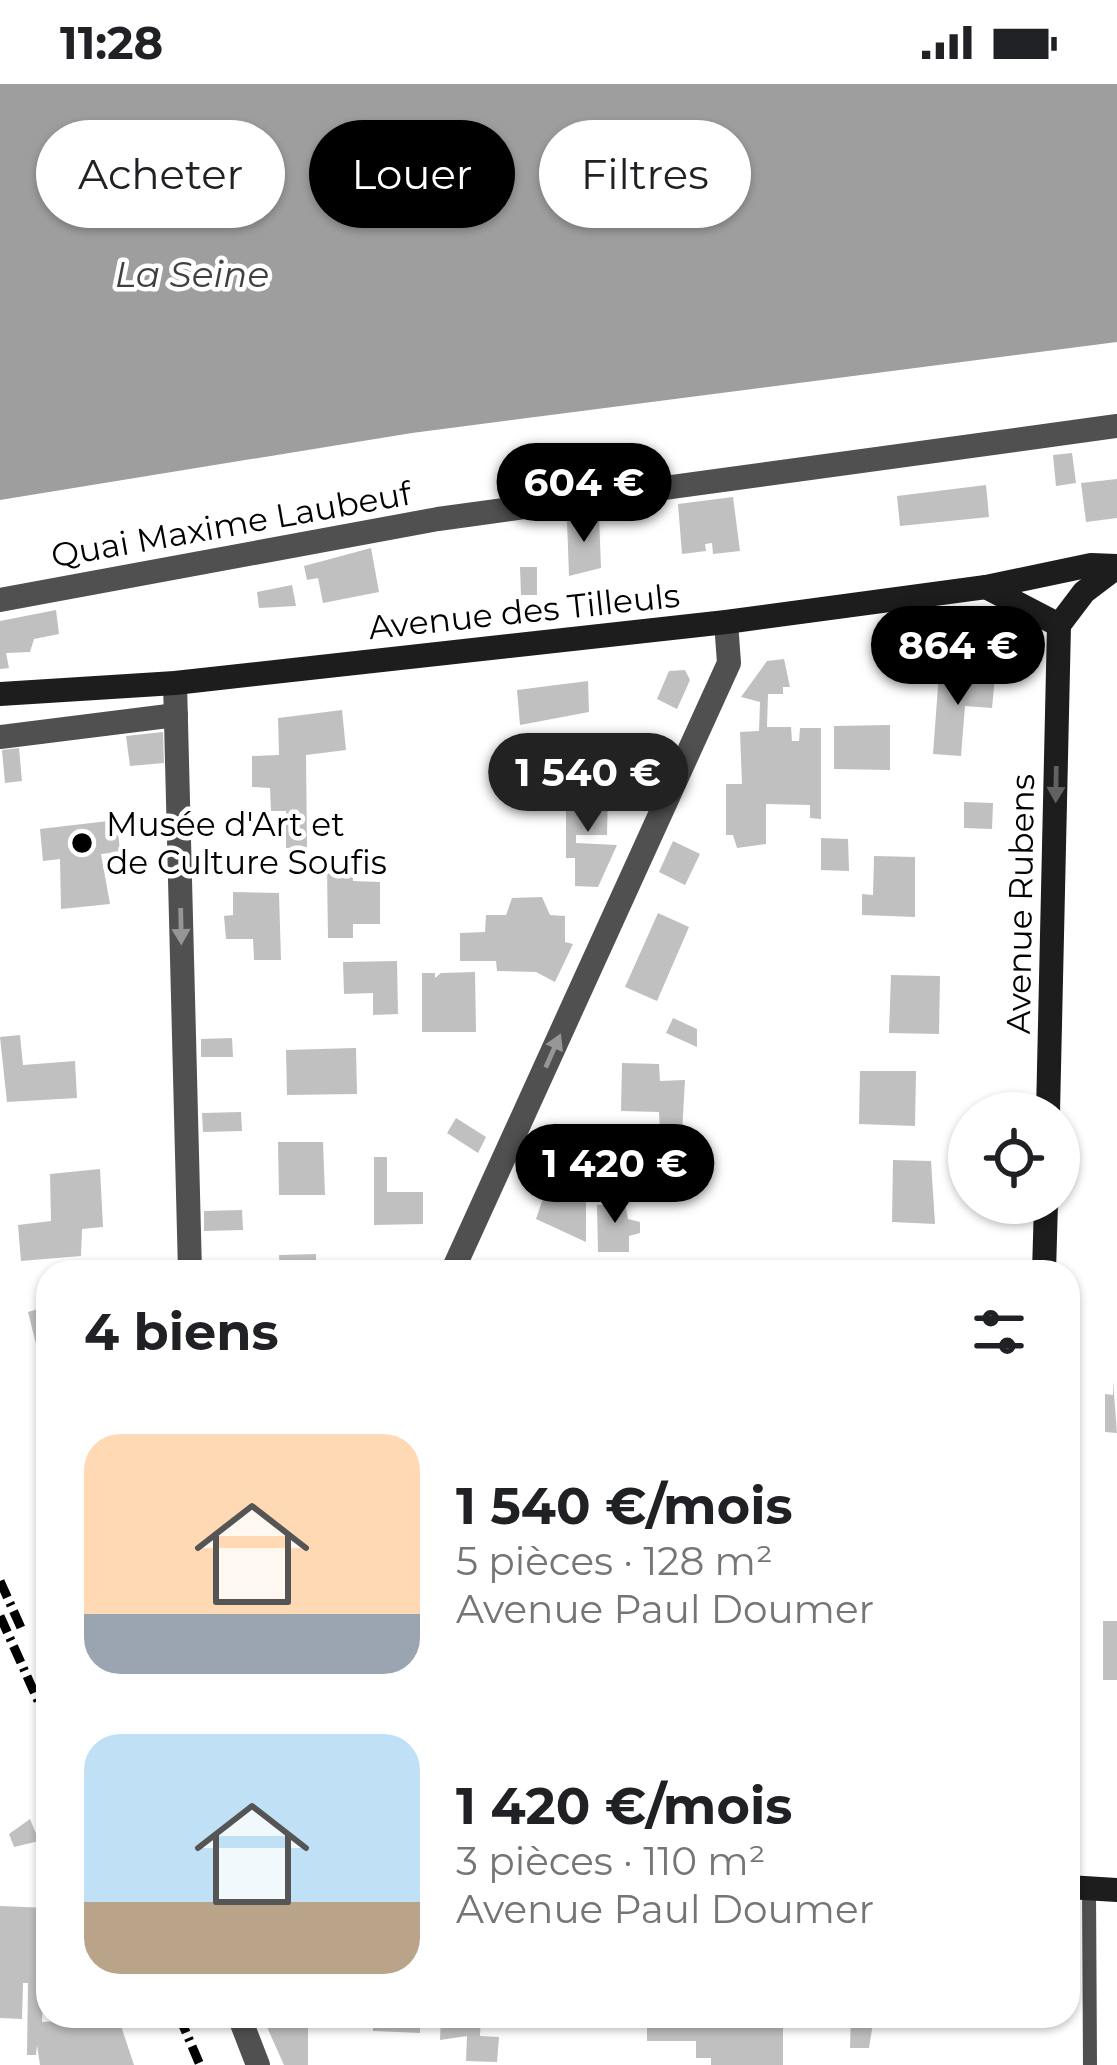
<!DOCTYPE html>
<html lang="fr">
<meta charset="utf-8">
<style>
:root{--surface:#fff;--page:#f2f2f2;--text:#202124;--muted:#757577;--accent:#000}
body{margin:0;font-family:Montserrat,sans-serif;background:var(--page);color:var(--text);height:100vh;display:flex;flex-direction:column;font-size:45px;white-space:nowrap}
*{box-sizing:border-box;margin:0}
p{font-size:39px;color:var(--muted)}
.icon{flex:none;width:66px;height:66px;fill:none;stroke:currentColor;stroke-width:2;stroke-linecap:round;stroke-linejoin:round}
.map{position:relative;flex:1;overflow:hidden}
.sheet{position:absolute;left:36px;top:1176px;width:1044px;height:768px;display:flex;flex-direction:column;background:var(--surface);border-radius:36px;box-shadow:0 3px 9px #0004}
.sheet>*{flex:none}
.guide{position:absolute;left:36px;top:36px;width:1047px;height:108px;display:flex;gap:24px}
.fabs{position:absolute;left:948px;top:1008px;display:grid;gap:24px}
.fabs a{display:grid;place-items:center;width:132px;height:132px;border-radius:50%;background:var(--surface);box-shadow:0 3px 9px #0004;font-size:60px}
.price{position:absolute;translate:-50% -102px;padding:0 27px;border-radius:42px;background:var(--accent);color:#fff;font-size:39px;line-height:78px;filter:drop-shadow(0 3px 6px #0008)}
.price::after{content:'';position:absolute;left:50%;top:72px;width:36px;height:27px;margin-left:-18px;background:inherit;clip-path:polygon(0 0,100% 0,50% 100%)}
.price.selected{background:#222;color:#fff}
ul{padding:0;list-style:none}
li{display:flex;align-items:center;gap:36px;height:300px;padding:0 48px}
li span{display:grid;place-items:center;flex:none;width:336px;height:240px;border-radius:36px;color:#555}
li>.icon{margin-inline-start:auto}
span .icon{width:144px;height:144px;fill:#fffc;stroke-width:1}
li b{font-size:51px}
h2{display:flex;justify-content:space-between;align-items:center;height:144px;padding:0 48px;font-size:51px}
.pill{padding:0 42px;border-radius:54px;background:var(--surface);box-shadow:0 3px 9px #0004;font-size:42px;line-height:108px}
.pill.selected{background:var(--accent);color:#fff}
.status{display:flex;justify-content:space-between;align-items:center;height:84px;padding:0 60px;background:var(--surface);direction:ltr}
.status svg{height:33px;fill:currentColor}
.map>svg:first-child{display:block}
.water{fill:#9e9e9e}
.building{fill:#c0c0c0}
.lines{fill:none;stroke-linecap:round;stroke-linejoin:round}
.service{stroke:#505050;stroke-width:14}
.minor{stroke:#505050;stroke-width:24}
.secondary{stroke:#1d1d1d;stroke-width:24}
.rail{stroke:#000;stroke-width:9;stroke-dasharray:18 6 3 6;stroke-linecap:butt}
.oneway{fill:#616161}
.oneway2{fill:#969696}
.poi-dot{fill:#000;stroke:#fff;stroke-width:4.5}
.labels{text-anchor:middle;dominant-baseline:central;stroke-width:9;stroke-linejoin:round;paint-order:stroke}
.street-label{font-size:33px;fill:#000;stroke:#fff}
.poi-label{font-size:33px;fill:#000;stroke:#fff;text-anchor:start}
.water-label{font-size:36px;font-style:italic;fill:#3f3f3f;stroke:#fff}
</style>
<div class="status"><b>11:28</b><svg viewBox="0 0 49 12"><path d="M0 12V9h3v3zM5 12V6h3v6zM10 12V3h3v9zM15 12V0h3v12zM26 1h20v11H26zM47 4h2v5h-2z"/></svg></div>
<div class="map">
<svg width="1117" height="1981" viewBox="0 0 1117 1981">
<rect width="100%" height="100%" fill="#fff"/>
<polygon class="water" points="0,0 1117,0 1117,258 412,349 0,416"/>
<g class="building">
<polygon points="1072,369 1076,399 1056,402 1053,371"/>
<polygon points="1117,395 1117,434 1086,438 1081,399"/>
<polygon points="986,401 989,433 900,442 897,412"/>
<polygon points="733,413 740,467 713,470 712,459 705,460 706,467 682,470 678,420"/>
<polygon points="599,431 601,484 569,492 567,435"/>
<polygon points="371,464 379,508 323,519 318,494 307,496 304,482"/>
<polygon points="520,483 537,483 537,511 521,511"/>
<polygon points="292,501 296,522 259,524 257,508"/>
<polygon points="56,526 59,550 34,555 30,568 6,569 9,584 0,585 0,537"/>
<polygon points="784,575 790,603 783,603 783,610 768,610 767,643 791,643 792,657 799,657 800,644 821,644 821,735 810,734 810,721 766,720 766,760 737,764 733,751 726,751 726,700 742,700 740,648 759,647 760,618 741,613 767,577"/>
<polygon points="685,586 690,596 677,625 657,615 669,587"/>
<polygon points="939,589 995,593 992,624 965,622 961,672 933,670"/>
<polygon points="588,597 589,628 520,641 517,606"/>
<polygon points="342,626 346,666 306,671 307,763 286,764 286,727 271,727 270,704 252,703 252,672 279,671 278,634"/>
<polygon points="890,641 890,686 834,685 834,642"/>
<polygon points="163,648 164,679 130,682 126,652"/>
<polygon points="19,664 22,697 5,699 2,666"/>
<polygon points="566,704 608,708 607,751 576,751 576,759 617,761 598,803 575,802 575,774 566,774"/>
<polygon points="964,718 993,719 992,745 964,744"/>
<polygon points="117,736 120,768 101,770 110,820 61,825 60,775 43,777 40,745"/>
<polygon points="821,754 848,755 849,787 821,786"/>
<polygon points="673,757 700,770 685,801 659,788"/>
<polygon points="874,772 915,773 915,833 862,831 862,810 873,811"/>
<polygon points="353,783 353,797 380,798 380,840 353,840 353,854 328,854 327,784"/>
<polygon points="233,808 279,809 281,876 254,876 253,855 226,855 224,832 233,831"/>
<polygon points="542,813 550,831 565,832 565,858 573,860 555,898 536,888 497,887 496,877 460,877 460,849 485,848 486,831 506,831 512,814"/>
<polygon points="658,829 689,843 657,917 625,903"/>
<polygon points="397,877 398,930 373,931 373,909 344,910 343,878"/>
<polygon points="475,888 476,948 422,948 422,889 435,889 435,894 441,889"/>
<polygon points="891,891 940,892 939,950 889,949"/>
<polygon points="673,934 697,945 697,963 666,949"/>
<polygon points="20,951 23,981 75,977 77,1014 7,1018 0,953"/>
<polygon points="232,954 233,973 201,973 201,955"/>
<polygon points="356,964 357,1010 287,1011 286,966"/>
<polygon points="622,979 659,980 660,997 685,996 682,1049 660,1049 659,1028 621,1027"/>
<polygon points="860,987 916,987 915,1042 859,1040"/>
<polygon points="241,1028 242,1047 203,1048 202,1029"/>
<polygon points="456,1034 486,1053 478,1069 447,1049"/>
<polygon points="278,1058 323,1058 325,1111 279,1111"/>
<polygon points="374,1073 387,1073 387,1108 423,1108 423,1140 374,1141"/>
<polygon points="893,1076 931,1077 935,1140 892,1138"/>
<polygon points="555,1079 586,1092 586,1158 536,1135"/>
<polygon points="100,1085 103,1143 82,1145 81,1172 21,1177 18,1141 51,1137 50,1090"/>
<polygon points="609,1109 623,1109 628,1135 640,1138 640,1149 629,1152 629,1168 598,1168 597,1121 608,1121"/>
<polygon points="242,1126 243,1146 204,1147 204,1127"/>
<polygon points="316,1170 316,1188 280,1188 279,1171"/>
<rect x="841" y="1176" width="55" height="12"/>
<polygon points="683,1177 724,1177 724,1188 684,1188"/>
<polygon points="48,1222 48,1274 40,1276 28,1228"/>
<polygon points="1113,1297 1117,1349 1105,1348 1105,1310 1113,1311"/>
<rect x="1103" y="1537" width="14" height="59"/>
<polygon points="30,1735 39,1757 14,1763 9,1750"/>
<polygon points="0,1822 48,1824 42,1938 127,1932 119,1936 134,1981 40,1981 37,1961 36,1971 27,1971 28,1899 23,1899 22,1935 0,1934"/>
<polygon points="262,1932 308,1932 308,1981 284,1981"/>
<polygon points="373,1932 420,1932 420,1949 373,1947"/>
<polygon points="441,1932 481,1932 480,1952 499,1953 497,1978 466,1977 467,1952 440,1956"/>
<polygon points="647,1932 712,1932 712,1941 783,1942 783,1981 711,1981 711,1974 696,1974 696,1957 647,1957"/>
<polygon points="851,1932 874,1932 869,1964 850,1964"/>
</g>
<g class="lines">
<polyline class="service" points="1089,1804 1090,1981"/>
<g class="minor">
<polyline points="0,516 438,435 1117,342"/>
<polyline points="175,599 190,1188"/>
<polyline points="0,653 176,631"/>
<polyline points="452,1188 729,579 726,538"/>
<polyline points="239,1932 258,1981"/>
</g>
<g class="secondary">
<polyline points="986,503 1059,541"/>
<polyline points="1059,541 1084,508 1117,483"/>
<polyline points="0,610 175,599 726,538 986,503 1091,481 1117,482"/>
<polyline points="1048,1029 1059,541"/>
<polyline points="1044,1188 1046,1119"/>
<polyline points="1068,1803 1117,1806"/>
</g>
<g class="rail">
<polyline points="0,1497 22,1546"/>
<polyline points="0,1532 48,1639"/>
<polyline points="179,1932 200,1981"/>
</g>
</g>
<defs><path id="oneway-solid" d="M-6-.8H1V-3.2L6.5 0L1 3.2V.8H-6Z" transform="scale(3)"/></defs>
<use class="oneway" href="#oneway-solid" transform="translate(1056 700) rotate(91)"/>
<g class="oneway2">
<use href="#oneway-solid" transform="translate(181 842) rotate(89)"/>
<use href="#oneway-solid" transform="translate(553 967) rotate(-66)"/>
</g>
<circle class="poi-dot" cx="82" cy="759" r="12"/>
<g class="labels">
<g class="street-label">
<text transform="translate(231 440) rotate(-10)">Quai Maxime Laubeuf</text>
<text transform="translate(524 527) rotate(-6)">Avenue des Tilleuls</text>
<text transform="translate(1020 820) rotate(-89)">Avenue Rubens</text>
</g>
<g class="poi-label">
<text x="106" y="740">Musée d'Art et<tspan x="106" dy="38">de Culture Soufis</tspan></text>
</g>
<g class="water-label">
<text x="192" y="190">La Seine</text>
</g>
</g>
</svg>
<div class="fabs">
<a><svg class="icon" aria-label="locate" viewBox="0 0 24 24"><circle cx="12" cy="12" r="6"/><path d="M12 2v4M12 18v4M2 12h4M18 12h4"/></svg></a>
</div>
<b class="price" style="left:584px;top:461px">604 €</b>
<b class="price" style="left:958px;top:624px">864 €</b>
<b class="price selected" style="left:588px;top:751px">1 540 €</b>
<b class="price" style="left:615px;top:1142px">1 420 €</b>
<div class="guide">
<a class="pill">Acheter</a>
<a class="pill selected">Louer</a>
<a class="pill">Filtres</a>
</div>
<section class="sheet">
<h2>4 biens<svg class="icon" aria-label="filters" viewBox="0 0 24 24"><path d="M4 7h16M4 17h16"/><circle cx="9" cy="7" r="2"/><circle cx="15" cy="17" r="2"/></svg></h2>
<ul>
<li><span style="background:linear-gradient(#ffd9b3 75%,#9aa5b1 0)"><svg class="icon" aria-label="home" viewBox="0 0 24 24"><path d="M3 11l9-7 9 7M6 9v11h12V9"/></svg></span><div><b>1 540 €/mois</b><p>5 pièces · 128 m²</p><p>Avenue Paul Doumer</p></div></li>
<li><span style="background:linear-gradient(#bfe0f5 70%,#b9a48a 0)"><svg class="icon" aria-label="home" viewBox="0 0 24 24"><path d="M3 11l9-7 9 7M6 9v11h12V9"/></svg></span><div><b>1 420 €/mois</b><p>3 pièces · 110 m²</p><p>Avenue Paul Doumer</p></div></li>
</ul>
</section>
</div>
